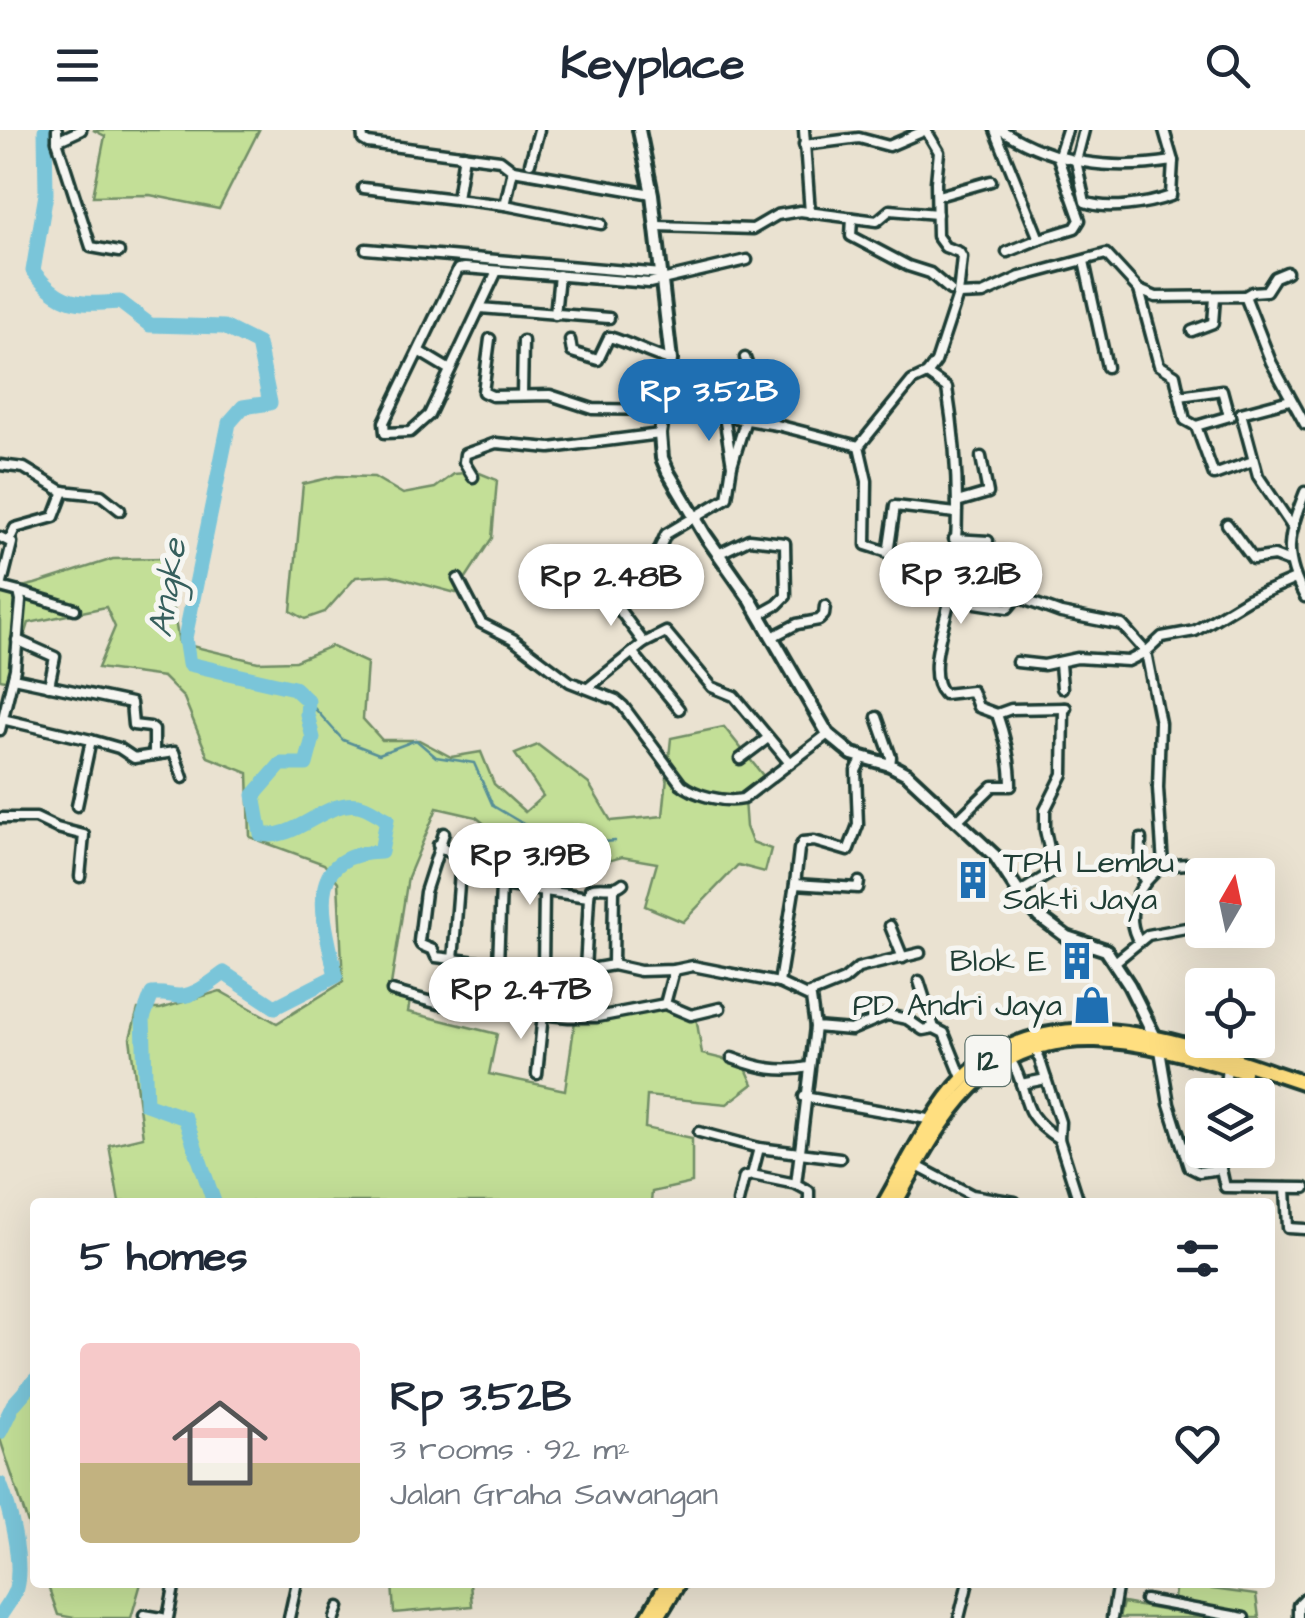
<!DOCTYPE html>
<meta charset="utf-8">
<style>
:root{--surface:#fff;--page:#f6f6f7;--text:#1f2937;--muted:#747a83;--line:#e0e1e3;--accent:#1f6fb2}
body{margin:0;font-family:"Architects Daughter",sans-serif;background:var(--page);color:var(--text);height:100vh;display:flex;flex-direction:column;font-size:38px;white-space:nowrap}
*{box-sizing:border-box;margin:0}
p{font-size:32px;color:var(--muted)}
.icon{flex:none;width:55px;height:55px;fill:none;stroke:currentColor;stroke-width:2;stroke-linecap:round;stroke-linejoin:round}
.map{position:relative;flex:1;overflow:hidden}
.panel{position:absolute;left:30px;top:1068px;width:1245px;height:390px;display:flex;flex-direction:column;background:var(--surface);border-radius:10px;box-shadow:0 10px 40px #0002}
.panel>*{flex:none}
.needle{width:65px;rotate:9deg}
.fabs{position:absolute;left:1185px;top:728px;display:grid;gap:20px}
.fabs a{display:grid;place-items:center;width:90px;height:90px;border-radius:10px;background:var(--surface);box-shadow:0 10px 40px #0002;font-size:50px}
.price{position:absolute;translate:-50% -85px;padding:0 22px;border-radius:35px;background:#fff;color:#222;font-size:32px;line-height:65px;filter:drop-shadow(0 2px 5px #0008)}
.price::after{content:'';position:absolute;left:50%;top:60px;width:30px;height:22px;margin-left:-15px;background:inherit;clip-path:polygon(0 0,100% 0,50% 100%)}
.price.current{background:var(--accent);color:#fff}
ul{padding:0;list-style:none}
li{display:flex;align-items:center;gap:30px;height:250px;padding:0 50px}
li+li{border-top:2px solid var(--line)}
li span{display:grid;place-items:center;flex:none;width:280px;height:200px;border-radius:10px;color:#555}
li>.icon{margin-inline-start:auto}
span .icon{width:120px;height:120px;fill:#fffc;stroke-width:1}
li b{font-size:42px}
h2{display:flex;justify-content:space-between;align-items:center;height:120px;padding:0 50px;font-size:42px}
header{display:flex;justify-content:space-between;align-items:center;height:130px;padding:0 50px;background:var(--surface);font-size:45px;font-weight:800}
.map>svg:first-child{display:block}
.green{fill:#c3df97;stroke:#718e66;stroke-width:2.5}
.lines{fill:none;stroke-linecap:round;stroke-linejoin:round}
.stream{stroke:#568f97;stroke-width:2.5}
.river{stroke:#7ac5d9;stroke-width:15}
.street-casing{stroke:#1f3d34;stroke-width:15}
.secondary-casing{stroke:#1f3d34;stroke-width:18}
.highway-casing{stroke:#1f3d34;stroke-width:20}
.street{stroke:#f6f6f2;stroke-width:8}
.secondary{stroke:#f6f6f2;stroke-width:10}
.highway{stroke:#ffdf80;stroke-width:12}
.labels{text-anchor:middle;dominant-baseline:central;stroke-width:10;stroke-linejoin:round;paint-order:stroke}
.shield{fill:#f6f6f2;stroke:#60746d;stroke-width:2.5}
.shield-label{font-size:30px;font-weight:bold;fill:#1f3d34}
.poi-label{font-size:32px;fill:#1f3d34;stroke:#f6f6f2;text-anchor:end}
.water-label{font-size:35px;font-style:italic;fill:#365f5d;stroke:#f6f6f2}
</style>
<header><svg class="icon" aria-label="menu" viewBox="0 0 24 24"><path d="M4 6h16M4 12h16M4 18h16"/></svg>Keyplace<svg class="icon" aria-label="search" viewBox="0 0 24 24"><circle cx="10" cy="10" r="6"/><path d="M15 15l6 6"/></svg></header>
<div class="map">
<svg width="1305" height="1488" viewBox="0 0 1305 1488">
<rect width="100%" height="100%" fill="#eae2d1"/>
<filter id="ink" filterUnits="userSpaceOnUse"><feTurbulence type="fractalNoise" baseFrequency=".01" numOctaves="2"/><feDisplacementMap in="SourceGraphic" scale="20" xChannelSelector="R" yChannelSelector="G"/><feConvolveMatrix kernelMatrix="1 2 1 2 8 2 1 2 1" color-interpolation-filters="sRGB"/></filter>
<g filter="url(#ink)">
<g class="green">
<polygon points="93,0 259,0 219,79 150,65 93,66 105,6"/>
<polygon points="477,342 497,350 492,408 456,463 389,445 356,447 325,482 305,489 291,481 303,354 337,346 374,347 403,364 435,358 454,344"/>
<polygon points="164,428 179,513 258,532 295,531 331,516 367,533 363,589 382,610 419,610 451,627 481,622 494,654 525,682 543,666 515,624 538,615 589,654 611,691 663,686 671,608 724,597 765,648 744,670 746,697 752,712 771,719 765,742 738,735 683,792 645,776 657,733 622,727 586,737 501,719 499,706 476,687 437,678 408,747 390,861 411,865 408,882 497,904 489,944 565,960 575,891 664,876 696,886 702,924 744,934 753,954 727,974 647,966 645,998 692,1008 692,1053 652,1062 651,1072 119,1072 109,1015 143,1007 130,908 138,879 160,879 220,861 277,893 343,852 338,752 324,734 250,707 248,643 208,627 184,568 163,547 98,538 115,497 106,477 29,493 11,551 0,549 0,462 35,454 113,429"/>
<polygon points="35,1252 35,1415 0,1309 0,1300"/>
<polygon points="47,1453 47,1452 141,1453 131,1488 74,1488 58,1485"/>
<polygon points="392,1453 470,1453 472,1476 394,1483"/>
<polygon points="1176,1454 1256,1465 1259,1488 1119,1488 1123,1473 1172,1482"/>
</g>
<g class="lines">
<polyline class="stream" points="308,571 343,610 379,624 416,610 436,627 474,633 493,676 549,709 578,714 615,711"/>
<g class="river">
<path d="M45 0 46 64 33 141C60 176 78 175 120 172L150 195 224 197 258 214 270 273 243 277 229 293 185 508 189 534 294 558 308 571 307 584 313 608 306 634H281L254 665 261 704C296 712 325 669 358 675 367 676 378 685 387 689L381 722C299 724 325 792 336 846L275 877 224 843C212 852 194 867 178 866 168 865 163 863 152 864L143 888 146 974 185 988 214 1072"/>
<polyline points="0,1302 13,1275 35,1250"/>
<path d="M0 1354C10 1379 23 1431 16 1458 14 1467 5 1478 0 1486"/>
</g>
<g class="street-casing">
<g id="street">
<polyline points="57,0 57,11 81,0"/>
<polyline points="362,0 363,10 368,13 500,30 513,40 652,64"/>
<polyline points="804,0 810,83"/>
<polyline points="995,0 1039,109 1075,98 1080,90 1058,28 1067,0"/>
<path d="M1001 0C1056 34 1110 41 1173 31"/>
<path d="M1084 0 1076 31 1085 72C1108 81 1148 74 1171 66L1173 31 1164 0"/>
<polyline points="57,11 91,117 119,122"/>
<polyline points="530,33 539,0"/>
<polyline points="363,58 505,75 601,94"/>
<polyline points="938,66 991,51"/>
<polyline points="457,68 464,25"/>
<polyline points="505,75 513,40"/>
<polyline points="852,88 851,106 908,136 930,143 950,160"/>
<polyline points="657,96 753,99 777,85 800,81 877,91 890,80 937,84"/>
<polyline points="366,119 662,144"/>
<polyline points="1007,122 1039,109"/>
<polyline points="1084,131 1107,237"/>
<polyline points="497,141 429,285 410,302 385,303 384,292 458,139 465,138 649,153 747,130"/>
<polyline points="1139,160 1159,235 1175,245 1185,290 1196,296 1214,345 1253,331"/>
<polyline points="958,165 983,164 1020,147 1106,124 1139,160 1156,167 1245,166 1271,232 1305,294"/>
<polyline points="1245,166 1252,162 1266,161 1275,147 1287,142"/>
<polyline points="480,178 609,188"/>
<polyline points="555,185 559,145"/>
<polyline points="1192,201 1213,193 1215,168"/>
<polyline points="490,209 483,262 492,266 550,265 593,279 663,280 724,286 777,295 859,316 912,251 927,244 936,232 958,165 962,127 959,122 945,117 937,106 936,52 939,22 926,0 889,16 859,8 804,15"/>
<path d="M570 210 572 222 598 230 609 207C631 213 649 225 671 230"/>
<polyline points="420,222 450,240"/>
<polyline points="745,228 768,293"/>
<path d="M927 244 947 258C958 326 961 399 950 467 946 492 924 544 944 564L972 561 978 577 997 584C1005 607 1011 630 1011 656H993L958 690"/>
<polyline points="522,265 523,211"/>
<polyline points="1180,266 1222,260 1229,286"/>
<polyline points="1290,270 1241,283 1258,346 1293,398"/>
<polyline points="724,286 732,335"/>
<polyline points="1196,296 1230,286"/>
<polyline points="859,316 867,351 866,415 952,442"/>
<polyline points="0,335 24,338 62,361 101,365 120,380"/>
<polyline points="473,347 464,332 465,324 496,313 550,318 660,304"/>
<path d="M1305 362C1288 405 1282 426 1305 467"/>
<polyline points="957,372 988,363 981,327"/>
<polyline points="1227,394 1253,429 1274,426 1287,431"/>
<polyline points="0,407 12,413 1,457"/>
<polyline points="954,409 988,411"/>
<polyline points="9,411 15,398 54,387 64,361"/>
<polyline points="718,424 749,409 785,413 786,466 777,475 759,485"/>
<polyline points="888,424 895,376 956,383"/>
<polyline points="953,434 1007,443 1018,455 1017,467 1061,483 1122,495 1146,522 1160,593 1158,658 1163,736 1187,734 1200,738 1202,779"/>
<polyline points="625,442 651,437 666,404 727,368 732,335 746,289"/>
<path d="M458 449 481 493 513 509 570 552 616 570 623 576 681 654C696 666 724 673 743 669L828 604"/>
<polyline points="0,457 19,462 21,471 15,539 0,600"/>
<polyline points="19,462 75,479"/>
<polyline points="607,463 644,513"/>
<polyline points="950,469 1008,478 1017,467"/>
<polyline points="772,507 797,494 819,490 824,485 825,476"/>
<polyline points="17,510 55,527 49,556"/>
<polyline points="633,523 679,579"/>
<polyline points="1017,532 1044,535 1077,528 1128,531 1146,522 1162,507 1195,501 1248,469 1295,449"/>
<polyline points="1060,534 1062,558"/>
<polyline points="13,548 131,573 133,595 150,597 154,600 154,625"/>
<polyline points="588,558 644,513 666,502 712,557 734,566 789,632"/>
<polyline points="997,584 1011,579 1066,578"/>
<polyline points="877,587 891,627 890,635"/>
<polyline points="2,589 91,610 119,618 134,628 174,622 183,648"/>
<polyline points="740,629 768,608"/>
<polyline points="77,676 91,610"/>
<polyline points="0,688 36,688 57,698 84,705 80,747"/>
<polyline points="444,703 425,762 419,811 421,815 433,820 436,827 543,840 585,840 613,835 640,841 674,840 693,836 779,853 811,868 815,897 851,900 887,885 907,889 923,900 934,898 944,903 963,950"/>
<polyline points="1141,709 1140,741 1145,751"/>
<path d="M438 715 501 755 589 767 590 759C601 754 613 762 623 753"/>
<polyline points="795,754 799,719 803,712 814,711 848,721 858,695 856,641 862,629"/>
<polyline points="1019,763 1054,741 1045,700 1045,680 1063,644 1064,578"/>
<polyline points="890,796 903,828"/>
<path d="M1139 812C1122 783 1138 754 1163 736"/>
<polyline points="453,830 461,730 478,701"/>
<polyline points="1115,832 1148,805 1202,795"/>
<polyline points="498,835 501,755"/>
<polyline points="613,835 614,758"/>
<polyline points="543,840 544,761"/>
<polyline points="585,840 589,767"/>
<polyline points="919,851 934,898"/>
<polyline points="779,853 795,754 858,758 859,752"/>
<polyline points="392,861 439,874 569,887 597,887 665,874 691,885 720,878"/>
<polyline points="807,865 844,850 858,838 920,823"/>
<polyline points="665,874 674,840"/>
<polyline points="1036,918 1060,992 1059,1009 1079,1072"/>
<polyline points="1160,920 1169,974 1189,1037 1199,1042 1221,1039 1225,1057 1305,1058"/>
<path d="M732 928C759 938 781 943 809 937"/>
<path d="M1010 929C1033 966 1014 980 1059 1009"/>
<polyline points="537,944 543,884"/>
<polyline points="1021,954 1046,949"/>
<polyline points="1224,965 1227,937"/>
<polyline points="804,967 933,990"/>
<polyline points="699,1002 759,1018 840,1028"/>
<polyline points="1218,1020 1221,1039"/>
<polyline points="917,1036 972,1065 1015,1072"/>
<polyline points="752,1045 796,1054"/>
<polyline points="1286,1058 1288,1098 1305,1099"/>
<polyline points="738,1072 744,1047 752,1045 759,1018"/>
<polyline points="809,1072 809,1061 796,1054 815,897"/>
<polyline points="1145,1470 1244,1488"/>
<polyline points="144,1485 162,1488"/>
<polyline points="168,1488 175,1452"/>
<polyline points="289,1488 297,1452"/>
<polyline points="335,1488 339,1477"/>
<polyline points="959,1488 968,1452"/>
<polyline points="1112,1488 1118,1452"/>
<polyline points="1298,1488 1298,1475 1305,1468"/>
</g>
</g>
<g class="secondary-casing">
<polyline id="secondary" points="639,0 652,64 671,230 660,304 662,328 668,342 705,405 750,469 828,604 852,624 890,635 907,644 995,726 1019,763 1040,787 1067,807 1106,820 1129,855 1158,913"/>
</g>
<g class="highway-casing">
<g id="highway">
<path d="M885 1072C907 1034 933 980 963 949 1056 856 1200 919 1305 953"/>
<path d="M896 1072C917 1034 940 990 971 958 1048 879 1153 915 1244 942"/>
<polyline points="647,1488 668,1452"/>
<polyline points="657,1488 679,1452"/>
</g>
</g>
<use href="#street" class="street"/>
<use href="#secondary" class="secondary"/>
<use href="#highway" class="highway"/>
</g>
</g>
<defs>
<g id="building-bare" transform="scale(3)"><path d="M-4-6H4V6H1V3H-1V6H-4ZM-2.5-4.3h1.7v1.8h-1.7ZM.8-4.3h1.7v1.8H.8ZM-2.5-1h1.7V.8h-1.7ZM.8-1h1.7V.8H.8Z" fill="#1f6fb2" stroke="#f6f6f2" stroke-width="2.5" paint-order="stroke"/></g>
<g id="shop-bare" transform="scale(3)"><path d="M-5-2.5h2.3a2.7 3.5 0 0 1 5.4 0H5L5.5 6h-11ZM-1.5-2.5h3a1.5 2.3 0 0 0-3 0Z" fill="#1f6fb2" stroke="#f6f6f2" stroke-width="2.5" paint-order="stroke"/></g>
</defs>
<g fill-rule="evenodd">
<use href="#building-bare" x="973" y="750"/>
<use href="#building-bare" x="1077" y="831"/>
<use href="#shop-bare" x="1092" y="875"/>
</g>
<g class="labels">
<rect class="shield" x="965.5" y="906" width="45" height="50" rx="8"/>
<g class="shield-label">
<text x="988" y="931">12</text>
</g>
<g class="poi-label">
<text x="1003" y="732" text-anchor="start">TPH Lembu<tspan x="1003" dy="37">Sakti Jaya</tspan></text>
<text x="1047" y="831">Blok E</text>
<text x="1062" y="875">PD Andri Jaya</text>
</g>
<g class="water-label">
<text transform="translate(168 458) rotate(-81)">Angke</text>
</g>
</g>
</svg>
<div class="fabs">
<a><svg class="needle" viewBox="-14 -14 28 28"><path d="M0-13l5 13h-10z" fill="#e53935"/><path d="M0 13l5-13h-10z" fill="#747a83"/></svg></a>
<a><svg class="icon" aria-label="locate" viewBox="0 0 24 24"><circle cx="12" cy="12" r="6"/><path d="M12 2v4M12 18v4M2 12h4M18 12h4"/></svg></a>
<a><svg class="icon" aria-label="layers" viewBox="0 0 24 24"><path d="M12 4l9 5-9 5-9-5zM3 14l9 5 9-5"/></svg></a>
</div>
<b class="price current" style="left:709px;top:314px">Rp 3.52B</b>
<b class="price" style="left:961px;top:497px">Rp 3.21B</b>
<b class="price" style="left:611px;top:499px">Rp 2.48B</b>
<b class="price" style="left:530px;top:778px">Rp 3.19B</b>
<b class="price" style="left:521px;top:912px">Rp 2.47B</b>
<section class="panel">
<h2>5 homes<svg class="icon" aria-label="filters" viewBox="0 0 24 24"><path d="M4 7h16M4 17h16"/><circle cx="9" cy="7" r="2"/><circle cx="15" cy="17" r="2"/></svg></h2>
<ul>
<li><span style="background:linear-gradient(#f6c9c9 60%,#c2b280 0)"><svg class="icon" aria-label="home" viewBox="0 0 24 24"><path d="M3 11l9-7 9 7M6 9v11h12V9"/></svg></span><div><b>Rp 3.52B</b><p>3 rooms · 92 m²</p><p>Jalan Graha Sawangan</p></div><svg class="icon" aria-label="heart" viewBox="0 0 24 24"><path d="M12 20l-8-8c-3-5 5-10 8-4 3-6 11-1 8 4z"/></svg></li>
</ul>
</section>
</div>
